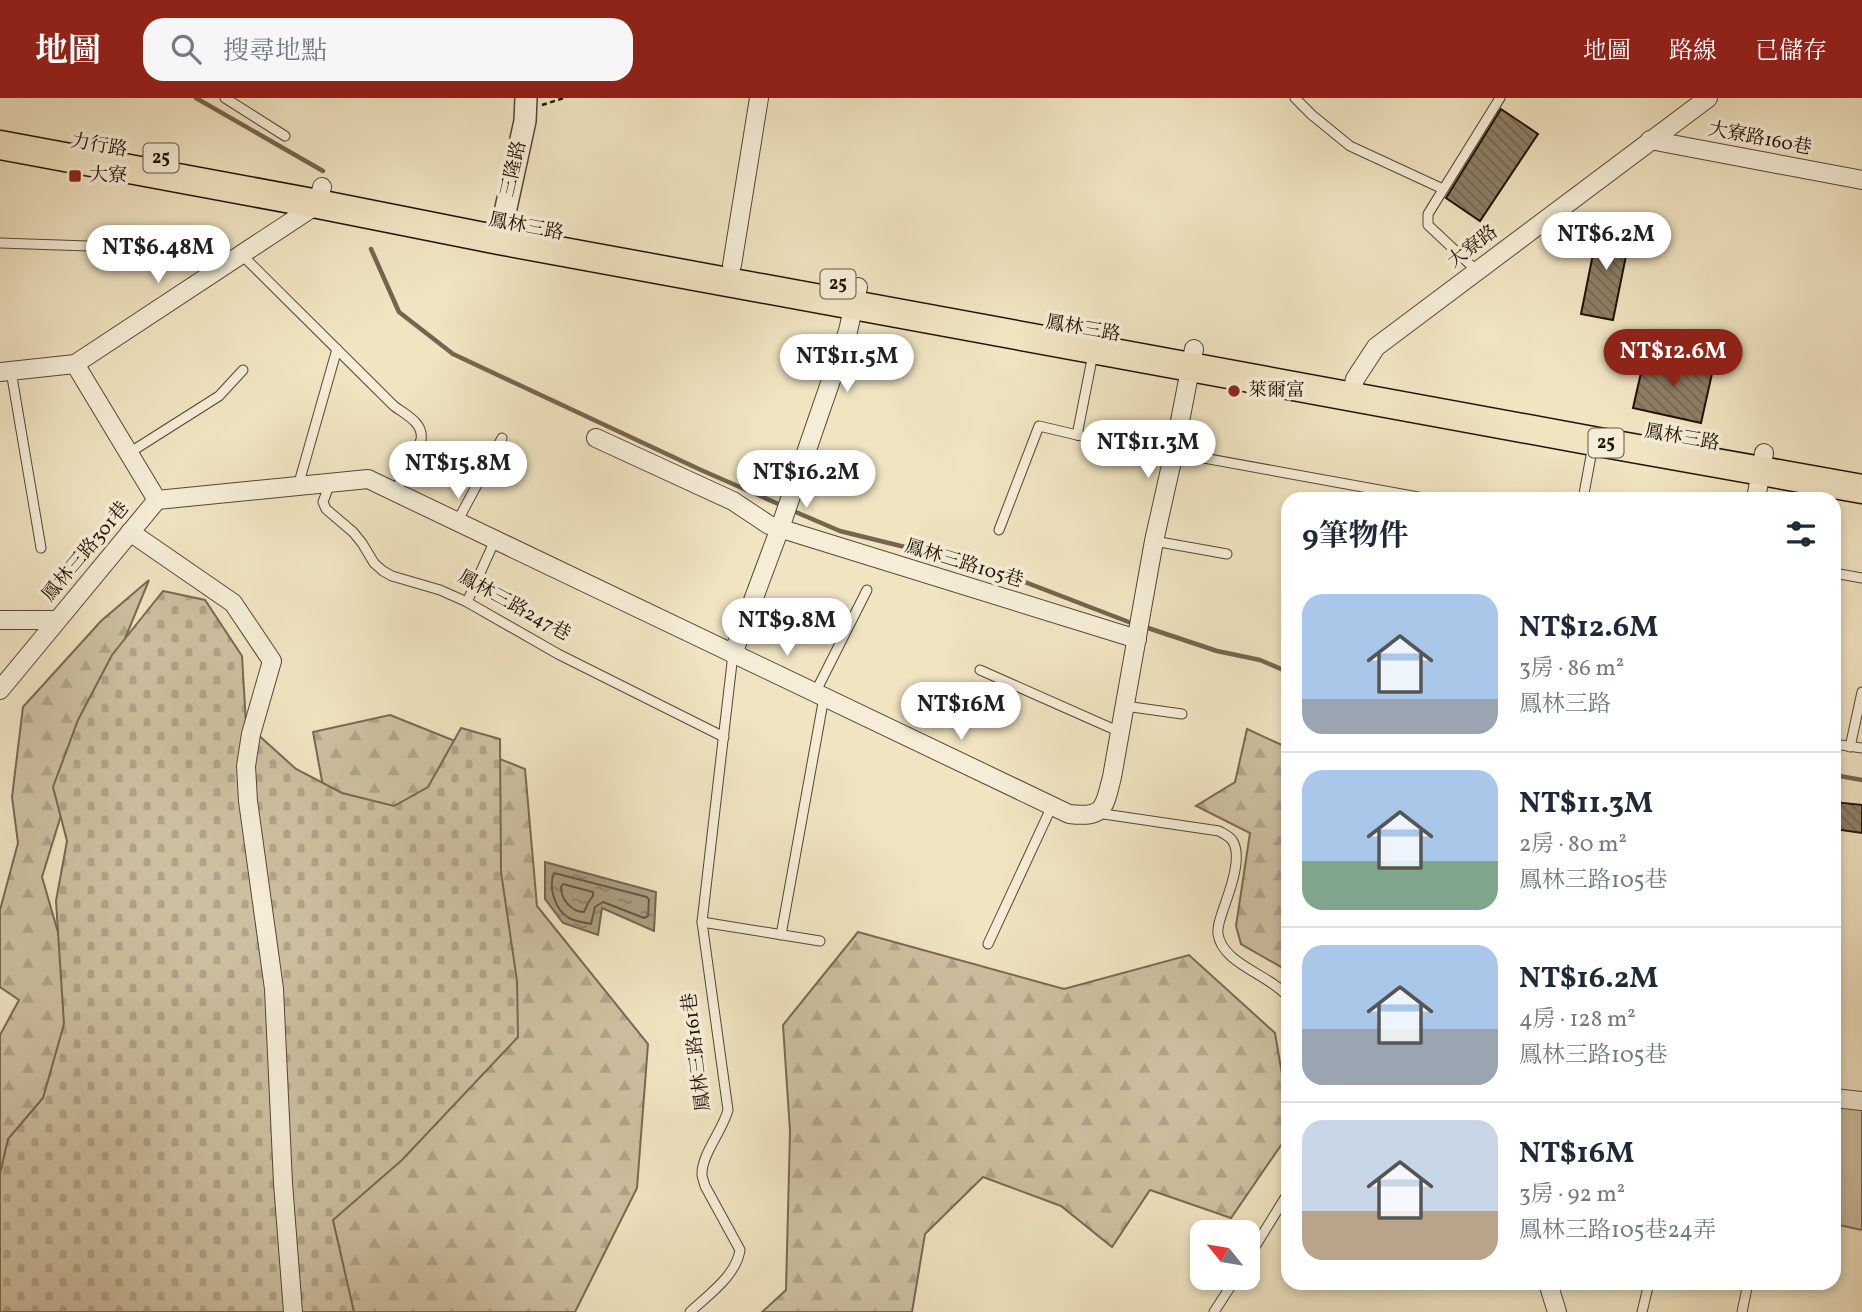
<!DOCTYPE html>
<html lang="zh-TW">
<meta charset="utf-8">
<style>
:root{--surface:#fff;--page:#f6f6f7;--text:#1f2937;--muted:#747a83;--line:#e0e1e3;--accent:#8f2418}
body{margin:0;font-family:Vollkorn,"Noto Serif TC",serif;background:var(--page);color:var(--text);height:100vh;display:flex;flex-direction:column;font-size:26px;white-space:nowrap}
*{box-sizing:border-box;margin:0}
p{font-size:23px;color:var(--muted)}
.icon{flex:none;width:38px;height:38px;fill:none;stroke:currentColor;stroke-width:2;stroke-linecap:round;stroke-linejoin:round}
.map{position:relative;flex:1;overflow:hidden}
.sheet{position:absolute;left:1281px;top:394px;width:560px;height:798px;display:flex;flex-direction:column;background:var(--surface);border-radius:21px;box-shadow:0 4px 10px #0003}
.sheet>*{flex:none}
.needle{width:46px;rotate:300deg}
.buttons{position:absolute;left:1190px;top:1122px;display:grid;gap:14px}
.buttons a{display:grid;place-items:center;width:70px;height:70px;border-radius:14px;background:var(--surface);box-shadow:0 4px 10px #0003;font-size:35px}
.price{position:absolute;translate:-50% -60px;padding:0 16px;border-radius:24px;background:#fff;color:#222;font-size:23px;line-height:46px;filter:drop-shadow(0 2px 4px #0008)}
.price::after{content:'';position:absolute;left:50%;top:42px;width:21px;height:16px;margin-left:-10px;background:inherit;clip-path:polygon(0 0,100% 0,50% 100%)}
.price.active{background:var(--accent);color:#fff}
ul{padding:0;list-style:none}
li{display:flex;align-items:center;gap:21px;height:175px;padding:0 21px}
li+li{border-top:2px solid var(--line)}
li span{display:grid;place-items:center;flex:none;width:196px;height:140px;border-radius:21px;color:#555}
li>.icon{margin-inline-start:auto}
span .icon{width:84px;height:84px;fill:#fffc;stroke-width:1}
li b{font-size:30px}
h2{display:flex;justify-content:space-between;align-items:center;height:84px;padding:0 21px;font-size:30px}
header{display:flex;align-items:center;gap:42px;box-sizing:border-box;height:98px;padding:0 35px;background:var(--accent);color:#fff}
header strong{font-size:33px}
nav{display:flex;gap:38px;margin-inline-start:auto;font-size:24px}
.search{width:490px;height:63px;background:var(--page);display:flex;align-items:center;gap:18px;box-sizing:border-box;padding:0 24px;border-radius:21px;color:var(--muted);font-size:26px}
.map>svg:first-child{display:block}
.forest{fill:url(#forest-firs);stroke:#786952;stroke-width:2}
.cemetery{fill:url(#cemetery-stones);stroke:#786952;stroke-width:2}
.park{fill:#cdc0a1;stroke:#786952;stroke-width:2}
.water{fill:url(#water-ripples);stroke:#74654f;stroke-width:2}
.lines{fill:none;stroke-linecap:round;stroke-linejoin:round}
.shore{stroke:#665842;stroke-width:2}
.stream{stroke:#74654f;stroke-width:4.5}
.building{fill:url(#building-back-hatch);stroke:#221204;stroke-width:2}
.service-casing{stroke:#564633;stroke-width:11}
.minor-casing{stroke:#564633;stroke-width:20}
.tertiary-casing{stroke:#564633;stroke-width:24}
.primary-casing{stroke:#221204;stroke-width:31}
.path{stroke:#221204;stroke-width:2.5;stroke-dasharray:5 3.5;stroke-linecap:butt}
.service{stroke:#f5edd7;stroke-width:9}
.minor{stroke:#f5edd7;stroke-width:18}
.tertiary{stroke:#f5edd7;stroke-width:21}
.primary{stroke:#f0e4c1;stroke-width:28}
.poi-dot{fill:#8f2418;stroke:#f5edd7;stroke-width:2.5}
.labels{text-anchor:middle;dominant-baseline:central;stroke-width:7;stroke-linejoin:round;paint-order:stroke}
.shield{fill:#f5edd7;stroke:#615443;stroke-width:2}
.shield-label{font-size:18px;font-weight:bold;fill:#221204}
.street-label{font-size:19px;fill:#221204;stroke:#f5edd7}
.poi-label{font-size:19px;fill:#221204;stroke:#f5edd7;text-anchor:start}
</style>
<header>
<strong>地圖</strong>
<div class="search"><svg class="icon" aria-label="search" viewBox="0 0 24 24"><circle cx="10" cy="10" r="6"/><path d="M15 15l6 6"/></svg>搜尋地點</div>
<nav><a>地圖</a><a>路線</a><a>已儲存</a></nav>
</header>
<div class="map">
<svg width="1862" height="1214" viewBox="0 0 1862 1214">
<defs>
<pattern id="forest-firs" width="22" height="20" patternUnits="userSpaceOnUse" patternTransform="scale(1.75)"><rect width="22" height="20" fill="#cdc0a1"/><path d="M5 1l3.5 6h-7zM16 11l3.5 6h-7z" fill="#b0a489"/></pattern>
<pattern id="cemetery-stones" width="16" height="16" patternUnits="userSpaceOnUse" patternTransform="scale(1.75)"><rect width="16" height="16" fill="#cdc0a1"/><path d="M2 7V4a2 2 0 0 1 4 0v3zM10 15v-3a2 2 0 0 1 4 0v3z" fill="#b0a489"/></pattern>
<pattern id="water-ripples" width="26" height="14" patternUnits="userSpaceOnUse" patternTransform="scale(1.75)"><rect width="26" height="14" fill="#aa9d81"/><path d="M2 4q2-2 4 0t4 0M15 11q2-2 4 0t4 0" fill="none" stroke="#8a7f67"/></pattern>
<pattern id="building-back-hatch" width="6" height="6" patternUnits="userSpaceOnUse" patternTransform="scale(1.75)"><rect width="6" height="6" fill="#8d7f66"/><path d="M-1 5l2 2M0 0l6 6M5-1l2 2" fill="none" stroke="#736752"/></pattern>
</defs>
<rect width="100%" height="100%" fill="#f0e4c1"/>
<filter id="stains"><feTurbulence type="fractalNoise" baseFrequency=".00286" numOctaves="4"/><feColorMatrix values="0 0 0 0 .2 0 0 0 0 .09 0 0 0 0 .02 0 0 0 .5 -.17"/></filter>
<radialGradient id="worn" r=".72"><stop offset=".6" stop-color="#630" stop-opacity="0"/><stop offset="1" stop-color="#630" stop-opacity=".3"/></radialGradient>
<g class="forest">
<polygon points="149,482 86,636 42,779 81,914 0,1214 0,937 19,902 0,889 0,812 18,745 12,699 23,609 101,523"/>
<polygon points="390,617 525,671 537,808 648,946 637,1090 575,1214 303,1214 340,781 313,634"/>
<polygon points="1247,631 1284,648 1288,643 1288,873 1241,846 1236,828 1250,735 1196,708 1235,684"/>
<polygon points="858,834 1064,891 1189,857 1275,935 1288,1011 1288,1037 1231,1120 1150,1092 1112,1149 1061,1108 983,1079 925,1136 912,1214 762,1214 786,1192 790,1033 783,927"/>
</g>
<polygon class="cemetery" points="163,493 205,502 242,558 246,626 296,671 342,695 394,708 428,689 461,630 500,641 501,774 517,883 518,939 402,1062 333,1122 354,1214 0,1214 0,1076 8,1041 43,1000 64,926 56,803 67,743 53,689 78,622 112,557"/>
<polygon class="park" points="1834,1004 1862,1008 1862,1132 1834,1126"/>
<polygon class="water" points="545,764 656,794 654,833 602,810 598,837 563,825 545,801"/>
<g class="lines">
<g class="shore">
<path d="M554 775 647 799 649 802 648 818 644 820 603 804 595 809 591 826C585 825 575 823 569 820 555 812 548 789 554 775Z"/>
<path d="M563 786 593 794V798L588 805 584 814C572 814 561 802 561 789Z"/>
</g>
<g class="stream">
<polyline points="196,0 323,73"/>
<polyline points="371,151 399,214 453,256 701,372 783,408"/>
<polyline points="791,412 840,433 986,469 1134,526"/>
<polyline points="1142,528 1217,553 1260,562 1288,574"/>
<polyline points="1834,677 1862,682"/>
</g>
</g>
<g class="building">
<polygon points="1501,11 1538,36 1480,123 1446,100"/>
<polygon points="1599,126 1631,133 1613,222 1581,216"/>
<polygon points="1645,257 1713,271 1701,325 1633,310"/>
<polygon points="1834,704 1862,707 1862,735 1834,731"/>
</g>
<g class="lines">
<g class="service-casing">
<g id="service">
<polyline points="225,0 285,38"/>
<polyline points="1295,0 1312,17 1350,48 1443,91"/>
<polyline points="0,145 88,148"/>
<path d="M241 156 394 308C406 317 424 325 421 342L395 394"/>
<polyline points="1477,173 1428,127 1428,116 1500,0"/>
<polyline points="11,273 41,450"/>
<polyline points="1077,337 1093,256"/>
<polyline points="129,355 219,298 243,272"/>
<polyline points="330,385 323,404 326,411 353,434 362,445 374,465 383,473 392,478 440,492 467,504 558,556 724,639"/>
<polyline points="298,388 337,251"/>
<polyline points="1583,401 1593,347"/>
<polyline points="457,424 502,340"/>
<polyline points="999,432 1039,328 1077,337 1429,401"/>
<polyline points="1154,443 1227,456"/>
<polyline points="1834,475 1862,480"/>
<polyline points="467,504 495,442"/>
<polyline points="980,572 1120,634"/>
<polyline points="815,595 867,492"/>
<polyline points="1125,608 1182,616"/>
<polyline points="1834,646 1862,650"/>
<polyline points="1850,649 1862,594"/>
<path d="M1097 715 1219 733C1224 736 1229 738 1232 742 1244 759 1228 797 1222 815 1220 822 1217 829 1218 836 1222 866 1271 877 1288 899"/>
<polyline points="702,824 820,843"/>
<polyline points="781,837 824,599"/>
<polyline points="988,846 1052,708"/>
<polyline points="1248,1160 1288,1095"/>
<path d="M690 1214C708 1197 736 1178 740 1152L705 1088C705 1087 702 1079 702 1077 701 1057 723 1032 728 1012L702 824 733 556"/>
<polyline points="1214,1214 1236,1180"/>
<polyline points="1642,1214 1649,1185"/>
<polyline points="1742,1214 1748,1185"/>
</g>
</g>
<g class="minor-casing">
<g id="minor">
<polyline points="1650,42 1862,82"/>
<polyline points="732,167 759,0"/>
<polyline points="0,274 75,266 318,106 322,89"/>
<polyline points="1351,298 1355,281 1376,249 1708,0"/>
<polyline points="596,340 733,403 769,427 1137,541"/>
<polyline points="1756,401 1764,355"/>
<path d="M157 402 368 381 1069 716C1105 720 1104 710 1112 679L1154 443 1174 354 1194 251"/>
<polyline points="130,434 233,505 272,563 251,636 246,668 248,703 274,891 283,1085 293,1214"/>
<polyline points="0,522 56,522"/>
<polyline points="733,556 780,430 848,233 858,189"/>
<polyline points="0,592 157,402 75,266"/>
<polyline points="1834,1000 1862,1003"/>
<polyline points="1548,1185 1557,1214"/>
</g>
</g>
<g class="tertiary-casing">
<polyline id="tertiary" points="499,142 525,23 526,0"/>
</g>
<g class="primary-casing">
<polyline id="primary" points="0,47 318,106 499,142 1593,343 1862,391"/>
</g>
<polyline class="path" points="542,7 564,0"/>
<use href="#service" class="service"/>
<use href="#minor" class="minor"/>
<use href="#tertiary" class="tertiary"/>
<use href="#primary" class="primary"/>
</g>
<g class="poi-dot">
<rect x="68" y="71" width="14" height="14" rx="3.5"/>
<circle cx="1234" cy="293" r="7"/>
</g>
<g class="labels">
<g class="shield">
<rect x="143.5" y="45.5" width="35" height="29" rx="5"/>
<rect x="820.5" y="171.5" width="35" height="29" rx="5"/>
<rect x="1588.5" y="330.5" width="35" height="29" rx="5"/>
</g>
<g class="shield-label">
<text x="161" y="60">25</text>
<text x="838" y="186">25</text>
<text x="1606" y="345">25</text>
</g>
<g class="street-label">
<text transform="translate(1760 41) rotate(11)">大寮路160巷</text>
<text transform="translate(99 48) rotate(10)">力行路</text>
<text transform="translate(514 71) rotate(-77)">三隆路</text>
<text transform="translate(526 129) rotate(11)">鳳林三路</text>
<text transform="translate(1473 149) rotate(-37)">大寮路</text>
<text transform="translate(1083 231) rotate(10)">鳳林三路</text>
<text transform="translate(1682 340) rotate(10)">鳳林三路</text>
<text transform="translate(86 454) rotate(-50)">鳳林三路301巷</text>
<text transform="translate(964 466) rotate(17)">鳳林三路105巷</text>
<text transform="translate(514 508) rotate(29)">鳳林三路247巷</text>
<text transform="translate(697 954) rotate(-97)">鳳林三路161巷</text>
</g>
<g class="poi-label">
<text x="89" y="78">大寮</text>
<text x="1248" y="293">萊爾富</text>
</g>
</g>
<rect width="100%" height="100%" filter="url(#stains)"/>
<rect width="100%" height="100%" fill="url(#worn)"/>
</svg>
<div class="buttons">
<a><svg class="needle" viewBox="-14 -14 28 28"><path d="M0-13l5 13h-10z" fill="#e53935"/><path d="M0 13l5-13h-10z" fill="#747a83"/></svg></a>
</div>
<b class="price" style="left:1606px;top:174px">NT$6.2M</b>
<b class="price" style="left:158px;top:187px">NT$6.48M</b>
<b class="price active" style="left:1673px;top:291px">NT$12.6M</b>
<b class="price" style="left:847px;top:296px">NT$11.5M</b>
<b class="price" style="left:1148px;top:382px">NT$11.3M</b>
<b class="price" style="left:458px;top:403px">NT$15.8M</b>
<b class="price" style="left:806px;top:412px">NT$16.2M</b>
<b class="price" style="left:787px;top:560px">NT$9.8M</b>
<b class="price" style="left:961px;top:644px">NT$16M</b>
<section class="sheet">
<h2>9筆物件<svg class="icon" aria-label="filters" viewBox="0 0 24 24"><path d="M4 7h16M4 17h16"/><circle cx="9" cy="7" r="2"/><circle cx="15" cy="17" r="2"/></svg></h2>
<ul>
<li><span style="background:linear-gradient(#a9c7e8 75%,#9aa5b1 0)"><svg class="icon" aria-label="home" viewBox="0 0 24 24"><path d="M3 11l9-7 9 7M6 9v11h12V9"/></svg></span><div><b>NT$12.6M</b><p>3房 · 86 m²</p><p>鳳林三路</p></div></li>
<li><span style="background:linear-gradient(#a9c7e8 65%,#7fa58c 0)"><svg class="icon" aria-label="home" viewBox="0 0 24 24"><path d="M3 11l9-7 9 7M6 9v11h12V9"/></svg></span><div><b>NT$11.3M</b><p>2房 · 80 m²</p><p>鳳林三路105巷</p></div></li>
<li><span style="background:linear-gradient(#a9c7e8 60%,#9aa5b1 0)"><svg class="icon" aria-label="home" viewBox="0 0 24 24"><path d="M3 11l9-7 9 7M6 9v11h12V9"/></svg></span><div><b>NT$16.2M</b><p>4房 · 128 m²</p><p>鳳林三路105巷</p></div></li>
<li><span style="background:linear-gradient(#c9d6e8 65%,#b9a48a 0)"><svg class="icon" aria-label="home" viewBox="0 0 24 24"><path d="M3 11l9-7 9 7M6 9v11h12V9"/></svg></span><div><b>NT$16M</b><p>3房 · 92 m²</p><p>鳳林三路105巷24弄</p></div></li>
</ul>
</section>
</div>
